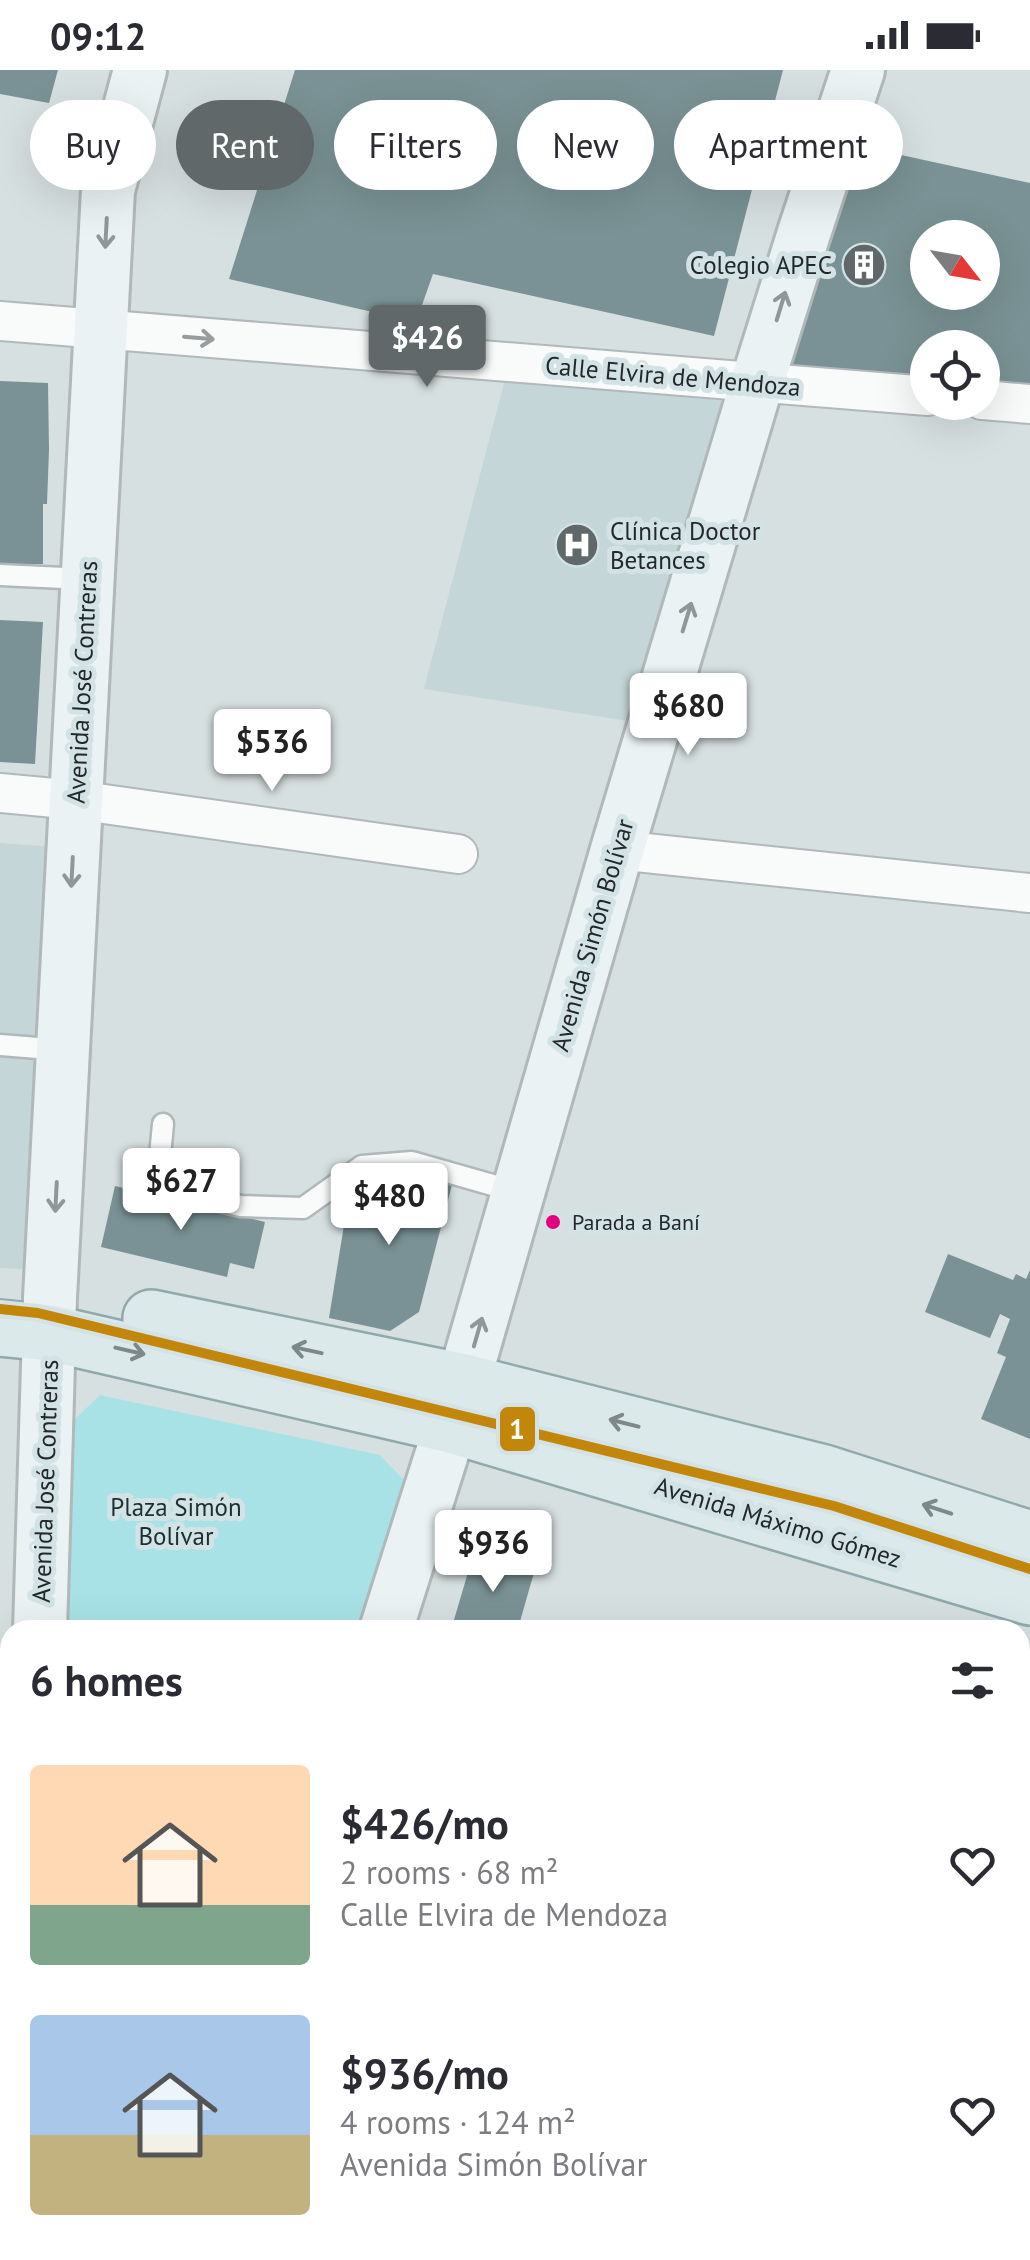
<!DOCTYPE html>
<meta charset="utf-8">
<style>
:root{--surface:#fff;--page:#f7f7f7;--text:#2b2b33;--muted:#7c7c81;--accent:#616869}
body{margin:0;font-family:"PT Sans",sans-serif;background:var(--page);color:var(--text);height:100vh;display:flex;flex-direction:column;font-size:38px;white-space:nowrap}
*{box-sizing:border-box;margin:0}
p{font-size:32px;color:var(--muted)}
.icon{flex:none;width:55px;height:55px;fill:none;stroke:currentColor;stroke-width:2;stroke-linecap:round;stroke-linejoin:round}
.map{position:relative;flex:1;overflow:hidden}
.side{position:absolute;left:0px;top:1550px;width:1030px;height:640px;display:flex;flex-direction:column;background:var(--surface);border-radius:30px 30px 0 0;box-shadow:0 10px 40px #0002}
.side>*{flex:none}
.top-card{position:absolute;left:30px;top:30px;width:970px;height:90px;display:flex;gap:20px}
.needle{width:65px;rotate:121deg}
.fabs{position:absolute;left:910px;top:150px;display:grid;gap:20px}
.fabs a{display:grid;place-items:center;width:90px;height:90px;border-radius:50%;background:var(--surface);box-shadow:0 10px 40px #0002;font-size:50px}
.price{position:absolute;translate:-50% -85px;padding:0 22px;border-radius:10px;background:#fff;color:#222;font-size:32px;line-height:65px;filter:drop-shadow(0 2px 5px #0008)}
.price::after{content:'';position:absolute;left:50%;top:60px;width:30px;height:22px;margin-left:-15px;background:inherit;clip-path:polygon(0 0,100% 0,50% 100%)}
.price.selected{background:var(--accent);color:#fff}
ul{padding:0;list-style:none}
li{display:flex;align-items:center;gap:30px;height:250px;padding:0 30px}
li span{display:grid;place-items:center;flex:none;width:280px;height:200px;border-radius:10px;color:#555}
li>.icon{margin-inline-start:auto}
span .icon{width:120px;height:120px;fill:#fffc;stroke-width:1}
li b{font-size:42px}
h2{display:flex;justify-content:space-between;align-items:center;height:120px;padding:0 30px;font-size:42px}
.chip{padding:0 35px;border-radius:45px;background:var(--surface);box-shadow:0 10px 40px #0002;font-size:35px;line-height:90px}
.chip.selected{background:var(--accent);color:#fff}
.status{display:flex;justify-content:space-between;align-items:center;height:70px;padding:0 50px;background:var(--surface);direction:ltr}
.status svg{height:28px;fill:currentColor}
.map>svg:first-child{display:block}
.built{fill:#c4d6d7}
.green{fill:#a8e2e6}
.building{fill:#7a9295;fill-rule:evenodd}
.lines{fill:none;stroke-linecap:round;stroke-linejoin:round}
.service-casing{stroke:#b1b8b9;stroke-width:25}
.minor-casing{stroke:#b1b8b9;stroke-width:42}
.secondary-casing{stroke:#b1b8b9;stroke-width:58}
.primary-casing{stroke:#90aaac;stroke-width:60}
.service{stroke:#f9fafa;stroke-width:20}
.minor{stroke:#f9fafa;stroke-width:38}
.secondary{stroke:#eaf2f3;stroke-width:52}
.primary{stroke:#dbe9ea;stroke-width:55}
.metro-1-casing{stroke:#d3e3e5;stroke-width:18}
.metro-1{stroke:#c2860a;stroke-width:10}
.oneway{stroke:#909798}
.oneway2{stroke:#989c9c}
.oneway3{stroke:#7e888a}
.bus-dot{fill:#e5007d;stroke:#d3e3e5;stroke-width:4}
.labels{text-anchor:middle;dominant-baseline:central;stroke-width:10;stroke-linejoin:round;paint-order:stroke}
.bus-label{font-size:22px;fill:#222829;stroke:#d3e3e5;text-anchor:start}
.poi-label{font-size:25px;fill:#222829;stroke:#d3e3e5;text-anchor:end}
.street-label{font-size:25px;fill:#222829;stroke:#d3e3e5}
.park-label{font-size:25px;fill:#1a2f31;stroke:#d3e3e5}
.line-badge{stroke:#d3e3e5;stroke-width:4}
.badge-label{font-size:28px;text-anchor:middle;font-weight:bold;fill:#fff}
</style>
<div class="status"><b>09:12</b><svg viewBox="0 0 49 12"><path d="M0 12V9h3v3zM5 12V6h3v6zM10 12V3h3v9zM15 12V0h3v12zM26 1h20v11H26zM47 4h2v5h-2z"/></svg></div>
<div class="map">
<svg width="1030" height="2190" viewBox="0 0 1030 2190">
<rect width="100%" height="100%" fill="#d7e0e1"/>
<g class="built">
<polygon points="505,309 735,332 641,653 424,619"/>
<polygon points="0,773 54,777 24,1199 0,1198"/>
</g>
<polygon class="green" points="100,1325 380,1385 404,1410 359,1560 63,1560 72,1352"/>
<g class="building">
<polygon points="0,0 58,0 49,33 0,24"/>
<polygon points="295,0 783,0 714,266 433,204 416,252 229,209"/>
<path d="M837 71 1030 113V333L982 328V278H928V323L766 309ZM928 168H982V222H928Z"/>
<polygon points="0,311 48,313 49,380 47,434 43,434 43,494 0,494"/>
<polygon points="0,550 43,552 35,694 0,692"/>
<polygon points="386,1097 428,1112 431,1098 454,1107 419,1242 390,1261 329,1248 349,1124"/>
<polygon points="115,1116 265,1152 254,1199 230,1193 227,1207 101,1177"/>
<polygon points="948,1184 1013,1210 1016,1204 1026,1209 1030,1200 1030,1369 981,1349 1006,1287 997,1283 1010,1249 1000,1244 990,1268 925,1242"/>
<polygon points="474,1482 535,1499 519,1555 532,1560 451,1560"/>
<polygon points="1020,1650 1030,1653 1030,1885 1021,1913"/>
</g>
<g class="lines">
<g class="service-casing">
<g id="service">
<polyline points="0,505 85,509"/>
<polyline points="0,975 63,980"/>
<polyline points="163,1054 157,1117 241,1136 303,1138 362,1096 412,1092 517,1122"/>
</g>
</g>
<g class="minor-casing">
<g id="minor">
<polyline points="0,251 928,326"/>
<polyline points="982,330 1030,334"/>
<polyline points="0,723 76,730 458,784"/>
<polyline points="617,780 1030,823"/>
<polyline points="0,1745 10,1746"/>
<polyline points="940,2190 943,2180"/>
</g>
</g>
<g class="secondary-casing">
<g id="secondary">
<polyline points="40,1560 50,1228 108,120 140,0"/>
<polyline points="386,1560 451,1355 617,780 757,313 804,163 858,0"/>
<polyline points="7,2190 10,2140"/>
<polyline points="194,2190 197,2180"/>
</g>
</g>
<g class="primary-casing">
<g id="primary">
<polyline points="151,1248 464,1312 824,1403 1030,1469"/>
<polyline points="0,1258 50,1263 451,1355 1030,1527"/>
</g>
</g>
<use href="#service" class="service"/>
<use href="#minor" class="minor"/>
<use href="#secondary" class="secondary"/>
<use href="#primary" class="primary"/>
<g class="metro-1-casing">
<polyline id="metro-1" points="0,1239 38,1243 834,1436 1030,1499"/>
</g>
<use href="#metro-1" class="metro-1"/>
</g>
<defs><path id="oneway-shaft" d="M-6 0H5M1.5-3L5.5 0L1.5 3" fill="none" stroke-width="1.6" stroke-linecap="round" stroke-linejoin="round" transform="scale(2.5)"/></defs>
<g class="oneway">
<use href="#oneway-shaft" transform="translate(106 163) rotate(93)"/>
<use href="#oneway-shaft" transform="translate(781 236) rotate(-73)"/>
<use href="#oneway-shaft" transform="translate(687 547) rotate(-73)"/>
<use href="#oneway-shaft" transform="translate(72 802) rotate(93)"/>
<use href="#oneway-shaft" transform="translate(56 1127) rotate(93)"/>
<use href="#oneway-shaft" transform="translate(478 1262) rotate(-74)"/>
</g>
<use class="oneway2" href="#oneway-shaft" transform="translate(199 268) rotate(5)"/>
<g class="oneway3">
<use href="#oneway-shaft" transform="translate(307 1280) rotate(-168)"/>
<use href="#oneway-shaft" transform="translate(130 1281) rotate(13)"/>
<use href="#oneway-shaft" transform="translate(624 1353) rotate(-166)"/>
<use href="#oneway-shaft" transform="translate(937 1439) rotate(-162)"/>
</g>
<defs>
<g id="building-disc" transform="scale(2.25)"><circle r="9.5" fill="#616869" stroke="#d3e3e5"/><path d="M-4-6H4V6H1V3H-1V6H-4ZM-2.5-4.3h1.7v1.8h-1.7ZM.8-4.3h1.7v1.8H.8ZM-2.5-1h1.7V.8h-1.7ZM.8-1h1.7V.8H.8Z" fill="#fff"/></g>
<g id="hospital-disc" transform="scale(2.25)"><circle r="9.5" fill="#616869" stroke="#d3e3e5"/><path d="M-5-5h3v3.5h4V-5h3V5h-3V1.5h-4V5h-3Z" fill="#fff"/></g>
</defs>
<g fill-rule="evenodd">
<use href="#building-disc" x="864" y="195"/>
<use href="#hospital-disc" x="577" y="475"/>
</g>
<circle class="bus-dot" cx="553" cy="1152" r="9"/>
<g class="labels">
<g class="bus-label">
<text x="572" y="1152">Parada a Baní</text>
</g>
<g class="poi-label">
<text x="832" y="195">Colegio APEC</text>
<text x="610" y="461" text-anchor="start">Clínica Doctor<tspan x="610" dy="29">Betances</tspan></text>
</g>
<g class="street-label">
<text transform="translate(673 306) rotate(5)">Calle Elvira de Mendoza</text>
<text transform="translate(82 612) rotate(-87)">Avenida José Contreras</text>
<text transform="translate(592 865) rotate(-74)">Avenida Simón Bolívar</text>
<text transform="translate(45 1411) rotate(-88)">Avenida José Contreras</text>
<text transform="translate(778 1452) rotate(17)">Avenida Máximo Gómez</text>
</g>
<g class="park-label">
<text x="176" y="1437">Plaza Simón<tspan x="176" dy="29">Bolívar</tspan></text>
</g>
</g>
<rect class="line-badge" x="498" y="1335" width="39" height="48" rx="10" fill="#c2860a"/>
<g class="badge-label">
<text x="517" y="1369">1</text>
</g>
</svg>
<div class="fabs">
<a><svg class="needle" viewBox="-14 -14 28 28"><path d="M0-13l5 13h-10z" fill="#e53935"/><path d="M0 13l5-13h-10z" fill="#7c7c81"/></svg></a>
<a><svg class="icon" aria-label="locate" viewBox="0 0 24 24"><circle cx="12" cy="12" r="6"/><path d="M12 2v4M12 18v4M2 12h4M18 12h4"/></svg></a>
</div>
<b class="price selected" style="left:427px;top:320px">$426</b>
<b class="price" style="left:688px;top:688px">$680</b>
<b class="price" style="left:272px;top:724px">$536</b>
<b class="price" style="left:181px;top:1163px">$627</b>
<b class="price" style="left:389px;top:1178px">$480</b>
<b class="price" style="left:493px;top:1525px">$936</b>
<div class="top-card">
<a class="chip">Buy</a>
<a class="chip selected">Rent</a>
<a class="chip">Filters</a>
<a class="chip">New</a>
<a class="chip">Apartment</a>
</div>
<section class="side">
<h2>6 homes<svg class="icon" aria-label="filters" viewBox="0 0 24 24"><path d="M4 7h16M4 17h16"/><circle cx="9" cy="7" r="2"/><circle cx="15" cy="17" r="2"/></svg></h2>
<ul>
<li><span style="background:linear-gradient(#ffd9b3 70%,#7fa58c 0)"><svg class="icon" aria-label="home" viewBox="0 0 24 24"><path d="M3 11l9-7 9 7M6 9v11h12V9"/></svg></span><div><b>$426/mo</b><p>2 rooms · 68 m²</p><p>Calle Elvira de Mendoza</p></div><svg class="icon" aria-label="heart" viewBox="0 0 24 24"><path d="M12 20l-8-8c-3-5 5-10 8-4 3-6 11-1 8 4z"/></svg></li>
<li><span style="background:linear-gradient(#a9c7e8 60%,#c2b280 0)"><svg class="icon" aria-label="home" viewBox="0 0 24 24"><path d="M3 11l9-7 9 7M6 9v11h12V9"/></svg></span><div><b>$936/mo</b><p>4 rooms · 124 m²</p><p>Avenida Simón Bolívar</p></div><svg class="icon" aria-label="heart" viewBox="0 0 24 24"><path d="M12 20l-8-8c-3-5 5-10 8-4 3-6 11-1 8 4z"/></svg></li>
</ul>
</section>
</div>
